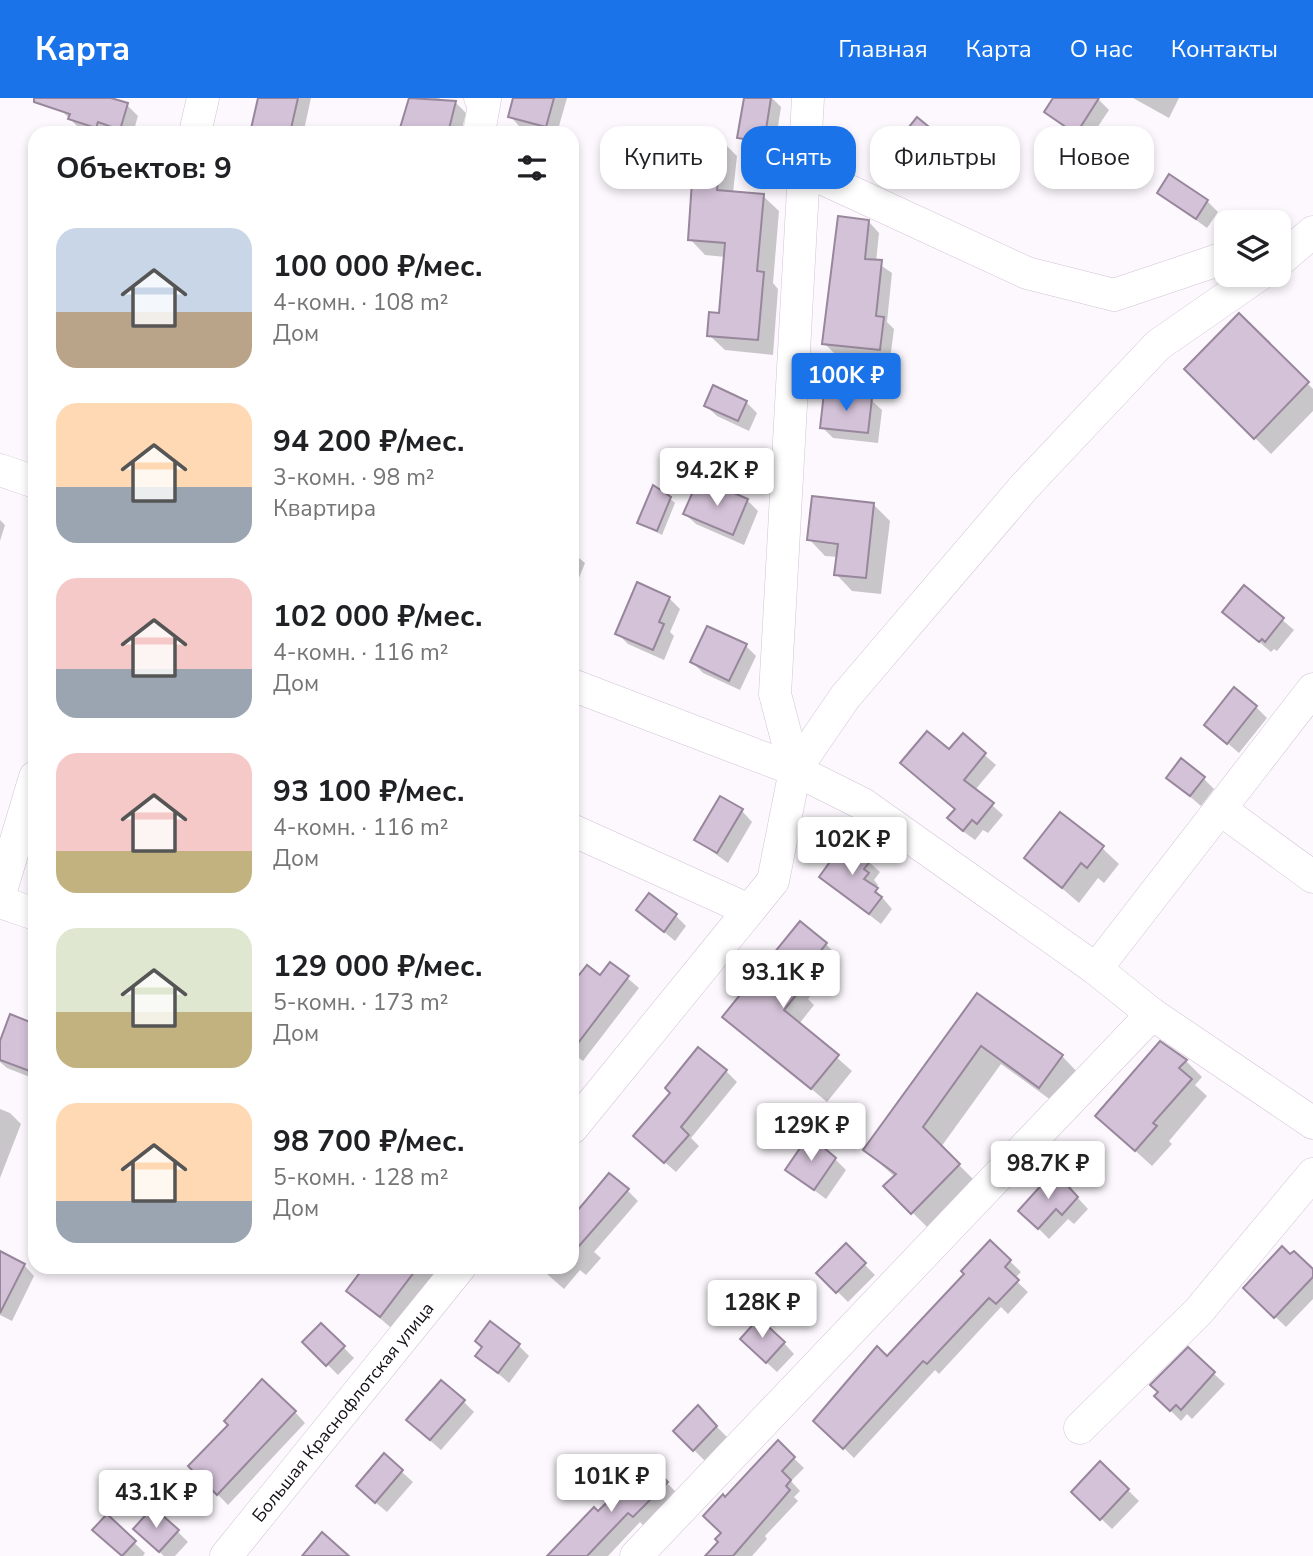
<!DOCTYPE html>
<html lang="ru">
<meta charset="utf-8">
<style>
:root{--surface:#fff;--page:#f6f6f6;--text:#202124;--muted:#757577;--accent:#1a73e8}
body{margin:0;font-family:"Nunito Sans",sans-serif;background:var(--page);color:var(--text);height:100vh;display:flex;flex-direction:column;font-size:26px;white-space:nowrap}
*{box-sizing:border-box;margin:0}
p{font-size:23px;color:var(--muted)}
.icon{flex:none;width:38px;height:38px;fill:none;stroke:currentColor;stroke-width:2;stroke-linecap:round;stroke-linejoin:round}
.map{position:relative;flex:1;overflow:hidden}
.side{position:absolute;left:28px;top:28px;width:551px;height:1148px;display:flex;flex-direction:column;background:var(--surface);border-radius:21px;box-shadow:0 4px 10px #0003}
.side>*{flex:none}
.guide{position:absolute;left:600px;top:28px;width:607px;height:63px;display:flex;gap:14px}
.controls{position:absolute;left:1214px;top:112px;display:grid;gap:14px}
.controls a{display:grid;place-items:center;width:77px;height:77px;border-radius:14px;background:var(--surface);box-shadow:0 4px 10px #0003;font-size:35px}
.price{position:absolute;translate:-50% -60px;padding:0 16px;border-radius:7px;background:#fff;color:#222;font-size:23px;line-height:46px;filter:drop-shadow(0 2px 4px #0008)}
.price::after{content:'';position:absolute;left:50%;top:42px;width:21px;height:16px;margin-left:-10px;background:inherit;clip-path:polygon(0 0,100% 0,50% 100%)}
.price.active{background:var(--accent);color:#fff}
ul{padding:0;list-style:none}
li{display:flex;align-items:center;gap:21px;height:175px;padding:0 28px}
li span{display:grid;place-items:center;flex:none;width:196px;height:140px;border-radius:21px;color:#555}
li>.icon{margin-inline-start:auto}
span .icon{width:84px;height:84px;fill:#fffc;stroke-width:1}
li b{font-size:30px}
h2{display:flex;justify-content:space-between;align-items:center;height:84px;padding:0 28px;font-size:30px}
.tag{padding:0 24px;border-radius:21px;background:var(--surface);box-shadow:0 4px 10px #0003;font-size:24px;line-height:63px}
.tag.active{background:var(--accent);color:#fff}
header{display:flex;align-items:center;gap:42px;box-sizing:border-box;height:98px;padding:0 35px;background:var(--accent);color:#fff}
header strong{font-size:33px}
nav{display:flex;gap:38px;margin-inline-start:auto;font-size:24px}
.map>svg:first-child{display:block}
.shadow{fill:#0003}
.building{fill:#d4c2d8;stroke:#98879c;stroke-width:2}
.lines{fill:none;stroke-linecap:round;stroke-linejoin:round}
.minor-casing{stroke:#d4c2d8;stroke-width:33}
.minor{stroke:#fff;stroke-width:32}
.labels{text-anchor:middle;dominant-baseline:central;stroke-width:6;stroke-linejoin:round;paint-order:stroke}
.street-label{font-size:18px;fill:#161018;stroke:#fff}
</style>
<header>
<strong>Карта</strong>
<nav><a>Главная</a><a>Карта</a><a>О нас</a><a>Контакты</a></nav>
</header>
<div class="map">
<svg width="1313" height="1458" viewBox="0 0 1313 1458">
<rect width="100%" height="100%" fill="#fcf8fd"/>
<g class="shadow">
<polygon points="65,0 105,0 127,7 138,18 133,35 91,35 81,32 61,12"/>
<polygon points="260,0 311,0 304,32 306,35 251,35"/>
<polygon points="410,0 438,0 456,5 466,15 461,35 408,35 402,30"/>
<polygon points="514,0 567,0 557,35 520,29 510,18"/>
<polygon points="746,0 772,0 781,9 774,54 750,50 739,39"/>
<polygon points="1055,0 1097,0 1109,12 1087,45 1046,14"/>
<polygon points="1133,0 1179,0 1169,20"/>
<polygon points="917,21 956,55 932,83 905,60"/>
<polygon points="722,43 737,58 733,95 763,98 779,113 773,185 778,191 773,257 725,252 709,237 721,217 726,159 705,157 690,141"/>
<polygon points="1159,95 1207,103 1218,114 1207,130"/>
<polygon points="869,124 879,135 876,164 892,175 887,224 894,231 890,262 835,256 824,245"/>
<polygon points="1239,218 1313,291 1313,313 1271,356 1186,271"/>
<polygon points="35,296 35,313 31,309"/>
<polygon points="871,302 882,312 878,345 833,340 822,329"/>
<polygon points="746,304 757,315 749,333 717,318 706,308"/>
<polygon points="708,396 747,402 758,413 744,447 696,426 685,416"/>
<polygon points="669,400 675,405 662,437 639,425"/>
<polygon points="873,406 890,423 881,496 852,493 836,476 838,459 825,458 809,441"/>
<polygon points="0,422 5,427 0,443"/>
<polygon points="572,454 585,465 572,497"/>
<polygon points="1244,489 1294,532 1277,553 1274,551 1271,554 1224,514"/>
<polygon points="669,500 680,511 670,534 674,538 664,562 628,546 617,535"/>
<polygon points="746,548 756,558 740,592 703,575 692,564"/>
<polygon points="1256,609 1267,620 1239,655 1206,627"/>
<polygon points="963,638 996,667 975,692 1003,717 988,735 983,732 975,742 960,731 950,654"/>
<polygon points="1168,680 1204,681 1214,691 1201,708"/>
<polygon points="742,713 752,724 728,765 696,742"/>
<polygon points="1102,750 1119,766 1104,785 1098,780 1079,805 1027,760"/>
<polygon points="869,764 880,774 874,782 878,787 875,791 892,811 881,826 821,779"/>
<polygon points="638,812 676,818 686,828 675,843"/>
<polygon points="826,846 840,861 808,901 814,907 799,926 852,973 827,1004 725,919"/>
<polygon points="611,866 639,890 583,963 572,955 572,889 601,880"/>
<polygon points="977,897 1062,958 1081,978 1059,1008 1001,966 941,1049 978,1086 932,1134 886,1088 895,1079 865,1052"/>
<polygon points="35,928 35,981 7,970 0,964 0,948"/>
<polygon points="1186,963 1202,979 1195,987 1207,998 1169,1043 1172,1046 1152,1068 1097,1018"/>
<polygon points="726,973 737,984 691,1040 699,1048 676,1074 646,1048 672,995"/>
<polygon points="0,1011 10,1015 21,1026 0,1080"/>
<polygon points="835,1061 846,1072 826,1101 787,1072"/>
<polygon points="1065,1086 1088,1111 1074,1126 1068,1121 1049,1141 1031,1123"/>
<polygon points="627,1092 638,1103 594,1154 601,1160 586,1177 580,1172 564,1191 539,1169 572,1169 572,1124"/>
<polygon points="990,1144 1021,1174 1014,1181 1028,1194 1008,1216 1001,1209 939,1276 935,1272 854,1360 816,1323 887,1260 966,1176"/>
<polygon points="846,1148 875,1177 848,1204 819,1175"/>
<polygon points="0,1155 24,1167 34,1178 12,1223 0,1217"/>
<polygon points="366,1169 456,1169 403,1240 348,1193"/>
<polygon points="1313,1174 1313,1201 1286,1229 1245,1190"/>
<polygon points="321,1227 354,1260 338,1277 305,1244"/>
<polygon points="784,1245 794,1256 777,1274 753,1252"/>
<polygon points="519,1248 529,1258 509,1285 478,1258"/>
<polygon points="1188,1252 1225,1286 1192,1321 1187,1316 1181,1323 1156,1298"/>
<polygon points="464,1304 474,1314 441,1352 419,1333"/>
<polygon points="698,1310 727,1339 705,1363 675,1333"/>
<polygon points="295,1314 305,1325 228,1407 190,1368"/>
<polygon points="778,1345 804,1370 791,1383 800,1393 794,1399 798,1403 765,1438 767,1441 752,1458 707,1458 721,1444 726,1401"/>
<polygon points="384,1358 413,1384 387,1414 369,1399"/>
<polygon points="648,1366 677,1395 645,1429 640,1424 608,1458 558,1458"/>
<polygon points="1101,1366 1139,1403 1112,1431 1073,1394"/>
<polygon points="107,1419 145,1455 143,1458 122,1458 95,1432"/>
<polygon points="177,1433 188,1444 175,1458 164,1458 146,1442"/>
</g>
<g class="building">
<polygon points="34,0 111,0 128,5 120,32 98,24 96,30 68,21 70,16 34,4"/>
<polygon points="258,0 298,0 290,35 250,35"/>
<polygon points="409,0 456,3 448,35 419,35 400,30"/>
<polygon points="513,0 554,0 546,29 508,19"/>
<polygon points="744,0 771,0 764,44 737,40"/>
<polygon points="1053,0 1099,0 1076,36 1044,14"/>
<polygon points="917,19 946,43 921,74 892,50"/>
<polygon points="695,39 723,41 717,92 764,96 757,173 764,174 758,242 707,238 709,214 719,215 725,145 688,142"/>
<polygon points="1169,76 1208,102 1196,121 1157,95"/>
<polygon points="838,118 869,122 865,161 882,162 876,218 884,219 880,252 822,246"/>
<polygon points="1239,215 1309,284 1254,341 1184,271"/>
<polygon points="713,287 747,303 738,323 704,308"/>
<polygon points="824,295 872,300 868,335 820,330"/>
<polygon points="711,385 748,401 733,437 683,416 695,389 707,394"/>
<polygon points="653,387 671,399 657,433 637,425"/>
<polygon points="812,398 874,405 866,480 834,477 838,446 807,442"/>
<polygon points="637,484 670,499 659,524 664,526 653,552 615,536"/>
<polygon points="1244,487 1284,520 1265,544 1262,541 1259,544 1222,514"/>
<polygon points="707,528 747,546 729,583 690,564"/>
<polygon points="1234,589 1257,608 1227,646 1204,627"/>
<polygon points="927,633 949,651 963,635 986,655 964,682 994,705 977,726 972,722 963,733 947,720 955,711 900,665"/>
<polygon points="1181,660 1205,679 1190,698 1166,680"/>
<polygon points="720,698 743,711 717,755 694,742"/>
<polygon points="1060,714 1104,748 1087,770 1081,765 1062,790 1024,760"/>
<polygon points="845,743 871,762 864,771 869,775 864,781 878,790 875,794 882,799 869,816 819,779"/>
<polygon points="649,795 677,816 664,834 636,812"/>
<polygon points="800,823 827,845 794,886 801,891 784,912 839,957 811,991 722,919"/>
<polygon points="610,864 629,878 572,953 572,886 587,867 600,877"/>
<polygon points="977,895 1063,957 1039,990 981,948 923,1029 960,1066 911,1116 883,1088 896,1076 863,1052"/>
<polygon points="10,916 35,926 35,975 0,962 0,943"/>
<polygon points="1160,943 1187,962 1179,970 1192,981 1153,1025 1157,1028 1135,1053 1095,1018"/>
<polygon points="698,949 727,972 681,1029 689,1037 664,1065 633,1038 670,995 665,990"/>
<polygon points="809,1037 836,1060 814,1092 785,1072"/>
<polygon points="1054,1073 1078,1099 1062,1117 1056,1111 1038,1131 1018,1113"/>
<polygon points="609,1075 629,1091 572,1156 572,1119"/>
<polygon points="990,1142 1011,1162 1005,1169 1019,1182 996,1206 989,1200 927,1266 923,1263 843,1351 813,1323 877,1248 887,1258 964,1176 961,1173"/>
<polygon points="846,1145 866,1165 836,1195 816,1175"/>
<polygon points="1282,1148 1290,1156 1294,1153 1313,1171 1313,1179 1274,1220 1243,1190"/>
<polygon points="0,1153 25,1166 0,1215"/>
<polygon points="364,1169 418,1169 380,1219 346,1193"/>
<polygon points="759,1220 785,1244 766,1265 740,1241"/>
<polygon points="490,1223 520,1246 498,1275 475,1258 482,1249 475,1243"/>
<polygon points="321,1225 345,1248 326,1268 302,1244"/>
<polygon points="1188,1249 1215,1274 1181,1312 1176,1307 1170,1313 1154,1298 1158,1294 1150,1287"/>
<polygon points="262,1281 296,1313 217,1397 188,1368 228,1327 224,1323"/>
<polygon points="441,1282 465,1302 430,1342 406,1322"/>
<polygon points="698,1307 717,1328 693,1353 673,1333"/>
<polygon points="778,1342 795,1359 782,1373 791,1382 786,1388 790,1392 733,1458 705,1458 718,1444 715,1441 721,1435 703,1418 723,1396 725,1399"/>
<polygon points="384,1355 403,1372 375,1405 356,1388"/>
<polygon points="1100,1363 1129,1391 1100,1422 1071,1394"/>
<polygon points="648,1364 668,1384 633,1419 628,1415 587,1458 547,1458 594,1409 598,1413"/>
<polygon points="153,1409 179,1432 159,1454 133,1431"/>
<polygon points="107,1416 136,1443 122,1458 92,1432"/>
<polygon points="322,1434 349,1458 302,1458"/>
</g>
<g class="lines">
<g class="minor-casing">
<g id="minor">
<polyline points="195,35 203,0"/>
<polyline points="479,35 485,1 480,0"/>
<polyline points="804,72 1027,175 1114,197 1227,159"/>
<polyline points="1279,163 1313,134"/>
<polyline points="0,372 35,384"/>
<polyline points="572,587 795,672 863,706 1096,871 1152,916 1313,1025"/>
<polyline points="795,672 845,599 1025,388 1158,247 1259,177"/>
<polyline points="1220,711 1313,779"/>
<polyline points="572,732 749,812"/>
<polyline points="0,796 35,679"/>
<polyline points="0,804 35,816"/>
<polyline points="1096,871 1313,591"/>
<polyline points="572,1030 773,783 795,672 775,596 808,0"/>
<polyline points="1080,1330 1198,1214 1313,1076"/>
<polyline points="226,1458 460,1169"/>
<polyline points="636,1458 1152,916"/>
</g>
</g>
<use href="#minor" class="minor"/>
</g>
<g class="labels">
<g class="street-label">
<text transform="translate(343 1314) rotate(-51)">Большая Краснофлотская улица</text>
</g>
</g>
</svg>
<div class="controls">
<a><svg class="icon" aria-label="layers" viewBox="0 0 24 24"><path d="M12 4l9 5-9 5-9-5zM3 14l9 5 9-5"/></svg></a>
</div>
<b class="price active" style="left:846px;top:315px">100K ₽</b>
<b class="price" style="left:717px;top:410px">94.2K ₽</b>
<b class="price" style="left:852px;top:779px">102K ₽</b>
<b class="price" style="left:783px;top:912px">93.1K ₽</b>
<b class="price" style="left:811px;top:1065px">129K ₽</b>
<b class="price" style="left:1048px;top:1103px">98.7K ₽</b>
<b class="price" style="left:762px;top:1242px">128K ₽</b>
<b class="price" style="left:611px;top:1416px">101K ₽</b>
<b class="price" style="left:156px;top:1432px">43.1K ₽</b>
<div class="guide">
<a class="tag">Купить</a>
<a class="tag active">Снять</a>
<a class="tag">Фильтры</a>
<a class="tag">Новое</a>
</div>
<section class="side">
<h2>Объектов: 9<svg class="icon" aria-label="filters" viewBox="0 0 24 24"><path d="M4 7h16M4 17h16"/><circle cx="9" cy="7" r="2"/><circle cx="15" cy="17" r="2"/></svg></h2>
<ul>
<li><span style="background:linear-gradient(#c9d6e8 60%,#b9a48a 0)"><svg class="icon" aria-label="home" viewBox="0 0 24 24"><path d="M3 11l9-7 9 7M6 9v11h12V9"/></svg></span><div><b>100 000 ₽/мес.</b><p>4-комн. · 108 m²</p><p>Дом</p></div></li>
<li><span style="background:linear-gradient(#ffd9b3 60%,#9aa5b1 0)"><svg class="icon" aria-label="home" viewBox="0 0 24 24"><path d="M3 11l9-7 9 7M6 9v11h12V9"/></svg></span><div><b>94 200 ₽/мес.</b><p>3-комн. · 98 m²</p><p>Квартира</p></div></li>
<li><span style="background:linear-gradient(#f6c9c9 65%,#9aa5b1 0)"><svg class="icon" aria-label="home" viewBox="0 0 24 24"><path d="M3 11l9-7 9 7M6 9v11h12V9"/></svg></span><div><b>102 000 ₽/мес.</b><p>4-комн. · 116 m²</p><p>Дом</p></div></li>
<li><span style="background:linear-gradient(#f6c9c9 70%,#c2b280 0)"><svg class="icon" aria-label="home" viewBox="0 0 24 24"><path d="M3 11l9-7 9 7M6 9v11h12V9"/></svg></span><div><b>93 100 ₽/мес.</b><p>4-комн. · 116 m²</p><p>Дом</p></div></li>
<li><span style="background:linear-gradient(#dfe7d0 60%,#c2b280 0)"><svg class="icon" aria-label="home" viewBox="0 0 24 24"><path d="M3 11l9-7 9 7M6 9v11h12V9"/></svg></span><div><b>129 000 ₽/мес.</b><p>5-комн. · 173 m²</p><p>Дом</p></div></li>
<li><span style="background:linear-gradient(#ffd9b3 70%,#9aa5b1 0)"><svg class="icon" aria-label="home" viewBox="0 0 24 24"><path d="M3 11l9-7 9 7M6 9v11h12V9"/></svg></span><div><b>98 700 ₽/мес.</b><p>5-комн. · 128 m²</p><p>Дом</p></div></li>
</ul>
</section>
</div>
